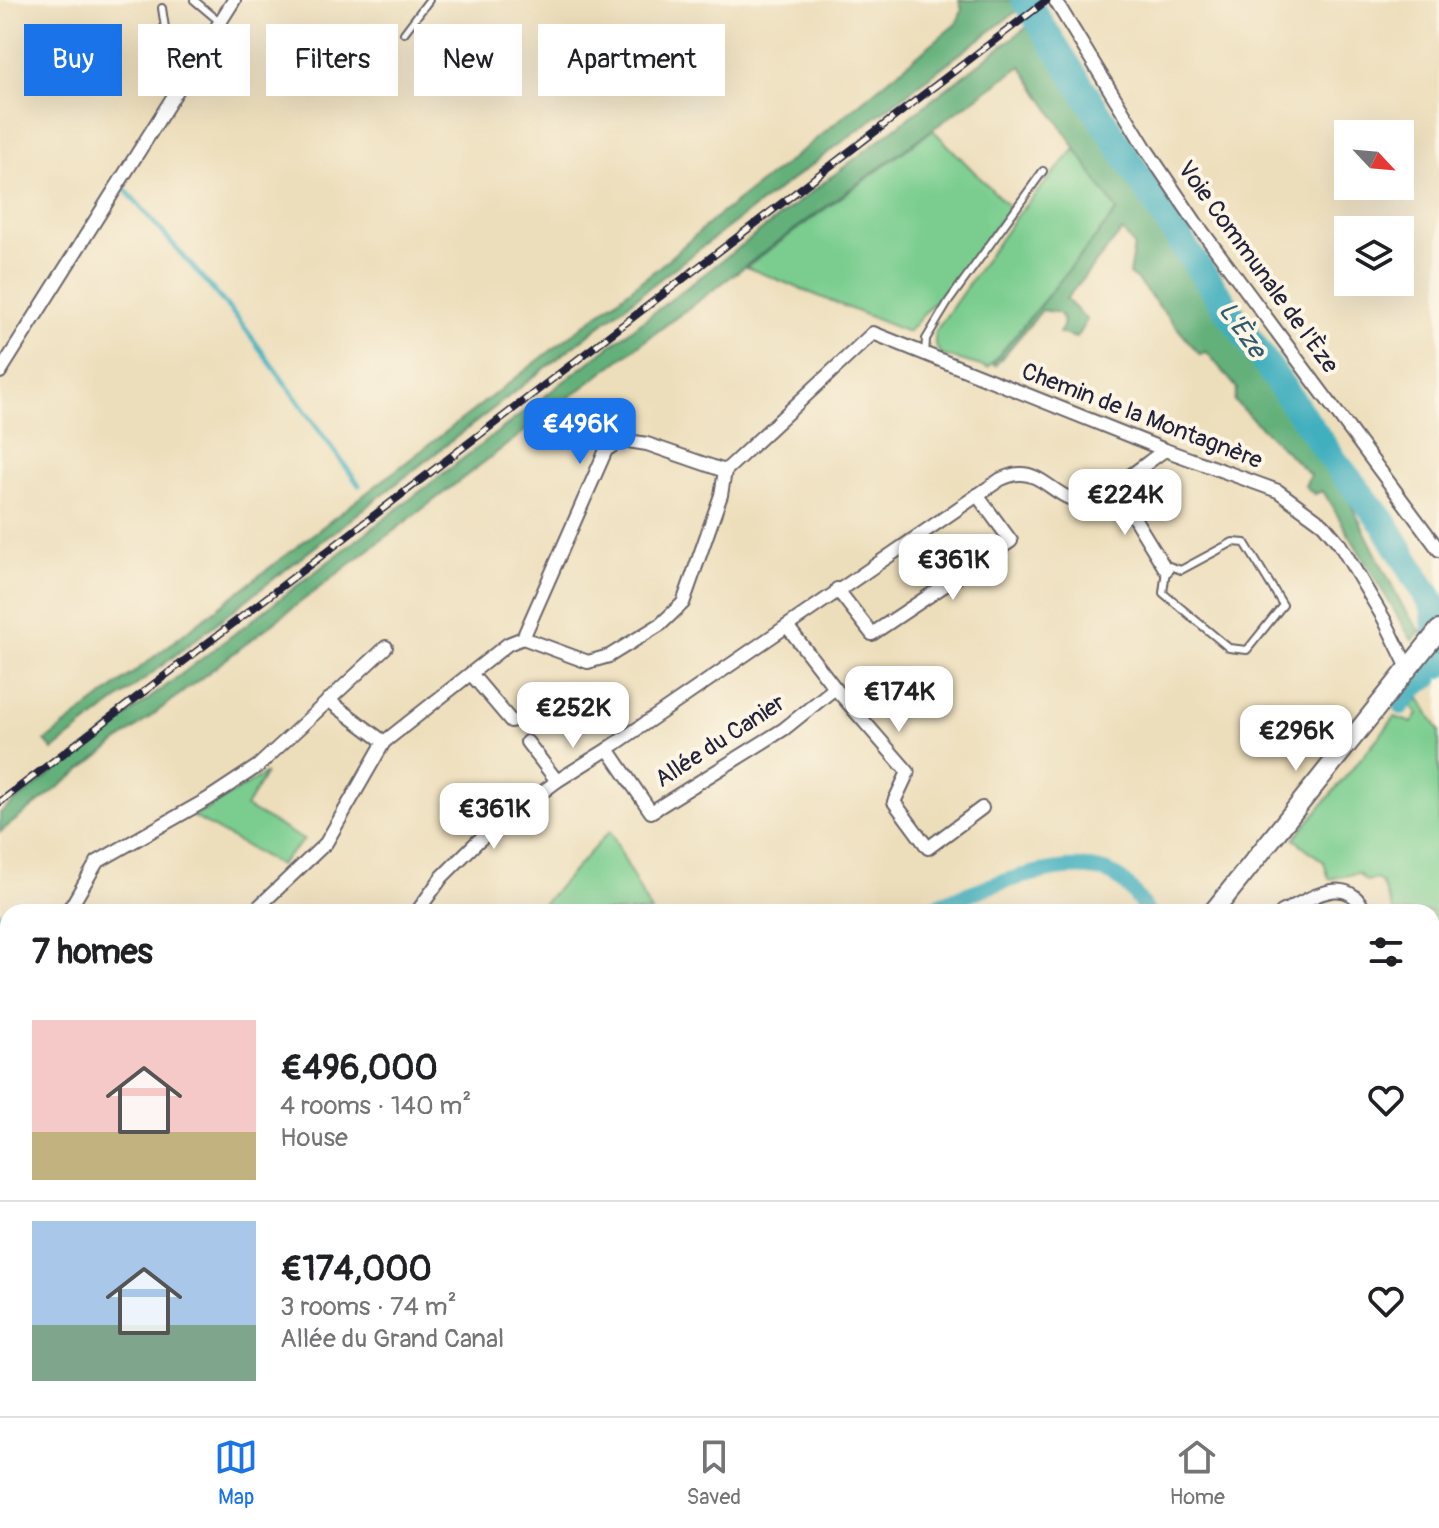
<!DOCTYPE html>
<meta charset="utf-8">
<style>
:root{--surface:#fff;--page:#f2f2f2;--text:#202124;--muted:#757577;--line:#e0e0e0;--accent:#1a73e8}
body{margin:0;font-family:Pangolin,sans-serif;background:var(--page);color:var(--text);height:100vh;display:flex;flex-direction:column;font-size:30px;white-space:nowrap}
*{box-sizing:border-box;margin:0}
p{font-size:26px;color:var(--muted)}
.icon{flex:none;width:44px;height:44px;fill:none;stroke:currentColor;stroke-width:2;stroke-linecap:round;stroke-linejoin:round}
.map{position:relative;flex:1;overflow:hidden}
.panel{position:absolute;left:0px;top:904px;width:1440px;height:512px;display:flex;flex-direction:column;background:var(--surface);border-radius:24px 24px 0 0;box-shadow:0 8px 32px #0002}
.panel>*{flex:none}
.hud{position:absolute;left:24px;top:24px;width:800px;height:72px;display:flex;gap:16px}
.needle{width:52px;rotate:116deg}
.buttons{position:absolute;left:1334px;top:120px;display:grid;gap:16px}
.buttons a{display:grid;place-items:center;width:80px;height:80px;border-radius:0px;background:var(--surface);box-shadow:0 8px 32px #0002;font-size:40px}
.price{position:absolute;translate:-50% -68px;padding:0 18px;border-radius:16px;background:#fff;color:#222;font-size:26px;line-height:52px;filter:drop-shadow(0 2px 4px #0008)}
.price::after{content:'';position:absolute;left:50%;top:48px;width:24px;height:18px;margin-left:-12px;background:inherit;clip-path:polygon(0 0,100% 0,50% 100%)}
.price.current{background:var(--accent);color:#fff}
ul{padding:0;list-style:none}
li{display:flex;align-items:center;gap:24px;height:200px;padding:0 32px}
li+li{border-top:2px solid var(--line)}
li span{display:grid;place-items:center;flex:none;width:224px;height:160px;border-radius:0px;color:#555}
li>.icon{margin-inline-start:auto}
span .icon{width:96px;height:96px;fill:#fffc;stroke-width:1}
li b{font-size:34px}
h2{display:flex;justify-content:space-between;align-items:center;height:96px;padding:0 32px;font-size:34px}
.chip{padding:0 28px;border-radius:0px;background:var(--surface);box-shadow:0 8px 32px #0002;font-size:28px;line-height:72px}
.chip.current{background:var(--accent);color:#fff}
.dock{display:flex;justify-content:space-around;align-items:center;height:112px;border-top:2px solid var(--line);background:var(--surface);font-size:22px;color:var(--muted)}
.dock a{display:grid;justify-items:center;gap:4px}
.dock .current{color:var(--accent)}
.map>svg:first-child{display:block}
.green{fill:#7acd8f;stroke:#4e7865;stroke-width:2}
.forest{fill:#63b07a;stroke:#42695a;stroke-width:2}
.lines{fill:none;stroke-linecap:round;stroke-linejoin:round}
.stream{stroke:#41afbe;stroke-width:5}
.canal{stroke:#41afbe;stroke-width:16}
.river{stroke:#41afbe;stroke-width:28}
.lane-casing{stroke:#696468;stroke-width:10}
.street-casing{stroke:#696468;stroke-width:16}
.secondary-casing{stroke:#696468;stroke-width:22}
.lane{stroke:#fff;stroke-width:6}
.street{stroke:#fff;stroke-width:12}
.secondary{stroke:#fff;stroke-width:18}
.rail-casing{stroke:#22223b;stroke-width:8}
.rail{stroke:#fcf5e5;stroke-width:5;stroke-dasharray:15;stroke-linecap:butt}
.labels{text-anchor:middle;dominant-baseline:central;stroke-width:8;stroke-linejoin:round;paint-order:stroke}
.street-label{font-size:24px;fill:#22223b;stroke:#fcf5e5}
.water-label{font-size:26px;font-style:italic;fill:#2e5a6f;stroke:#fcf5e5}
</style>
<div class="map">
<svg width="1439" height="1416" viewBox="0 0 1439 1416">
<rect width="100%" height="100%" fill="#fcf5e5"/>
<filter id="ink" filterUnits="userSpaceOnUse"><feTurbulence type="fractalNoise" baseFrequency=".0125" numOctaves="2"/><feDisplacementMap in="SourceGraphic" scale="16" xChannelSelector="R" yChannelSelector="G"/><feConvolveMatrix kernelMatrix="1 2 1 2 8 2 1 2 1" color-interpolation-filters="sRGB"/></filter>
<filter id="wash" filterUnits="userSpaceOnUse"><feTurbulence type="fractalNoise" baseFrequency=".006" numOctaves="4" result="noise"/><feDisplacementMap in="SourceGraphic" scale="32" xChannelSelector="R" yChannelSelector="G"/><feGaussianBlur stdDeviation="1.8" result="paint"/><feColorMatrix in="noise" values="0 0 0 0 0 0 0 0 0 0 0 0 0 0 0 0 0 1.4 0 .05"/><feComposite in="paint" operator="in"/></filter>
<g filter="url(#wash)">
<rect width="100%" height="100%" fill="#eddebb"/>
<g class="green">
<polygon points="933,130 1010,208 956,277 908,332 746,267"/>
<polygon points="1076,148 1118,211 988,368 942,355 935,345 935,332 1017,215"/>
<polygon points="1420,698 1439,731 1439,1020 1437,1015 1432,1017 1432,912 1394,912 1381,882 1376,879 1366,881 1358,873 1329,879 1324,862 1294,839 1395,717 1412,723 1418,714 1412,706"/>
<polygon points="266,773 246,807 304,840 279,865 194,817"/>
<polygon points="610,831 651,912 536,912 605,836"/>
<polygon points="5,1199 8,1204 8,1369 0,1374 0,1203"/>
<polygon points="1439,1275 1439,1416 1385,1416 1387,1408 1432,1408 1432,1293"/>
<polygon points="8,1383 8,1408 53,1408 62,1416 0,1416 0,1386"/>
<polygon points="68,1408 245,1408 237,1416 78,1416"/>
</g>
<g class="forest">
<polygon points="959,0 1016,0 1021,8 682,262 53,750 45,741 658,268 715,218 793,158 957,23 962,10"/>
<path d="M1027 27 1332 467 1403 607 1421 632 1412 641 1323 491 1314 494 1305 486 1310 475 1234 401 1237 388 1206 351 1200 355 1138 281 1129 274 1134 246 1122 231 1066 299 1087 320 1076 338 1059 333C1065 325 1065 321 1059 313L1042 310 995 366 992 364 1117 211 1021 66C674 312 338 574 0 832V813Z"/>
<polygon points="1216,1408 1357,1408 1359,1416 1235,1416"/>
</g>
<g class="lines">
<g class="stream">
<polyline points="124,188 239,320 359,485"/>
<polyline points="0,913 8,921"/>
</g>
<g class="canal">
<polyline points="1402,707 1417,689 1431,679 1428,667 1439,653"/>
<path d="M923 912C966 894 1070 850 1114 875 1128 883 1139 899 1147 912"/>
<polyline points="306,1416 316,1408"/>
</g>
<polyline class="river" points="1025,0 1185,248 1334,461 1385,525 1434,607 1439,664"/>
</g>
</g>
<g filter="url(#ink)">
<g class="lines">
<g class="lane-casing">
<g id="lane">
<polyline points="194,0 220,22"/>
<polyline points="162,8 170,61 186,76"/>
<polyline points="404,33 429,0"/>
<polyline points="925,355 926,339 949,301 1043,171"/>
<polyline points="1166,565 1181,570 1233,542 1245,543 1283,605 1247,650 1229,648 1163,593 1166,570"/>
<polyline points="1432,1262 1439,1244"/>
<polyline points="499,1416 501,1408"/>
<polyline points="1375,1416 1375,1408"/>
</g>
</g>
<g class="street-casing">
<g id="street">
<polyline points="1055,0 1146,149 1196,223 1439,550"/>
<polyline points="0,372 234,0"/>
<polyline points="1114,485 1166,570"/>
<polyline points="837,589 872,634 1011,541 977,495"/>
<polyline points="787,626 835,688 908,772 894,802 928,848 982,808"/>
<polyline points="523,638 588,662 609,656 661,624 683,603 721,495 725,471 873,333 1165,450 1278,491 1323,524 1339,543 1384,619 1408,668"/>
<polyline points="472,675 511,721"/>
<polyline points="328,700 384,742"/>
<polyline points="527,742 557,781"/>
<polyline points="608,749 651,812 784,729 835,688"/>
<polyline points="65,912 72,905 97,862 208,799 258,766 386,647"/>
<polyline points="253,912 326,843 384,742 508,644 523,638 606,450 622,440 647,444 725,471"/>
<path d="M417 912 442 877 478 841 557 781 608 749 1001 479C1006 477 1013 474 1019 474 1046 472 1062 509 1092 499 1112 492 1146 463 1165 450"/>
<path d="M1282 912C1311 899 1347 871 1365 912"/>
<polyline points="0,937 8,945"/>
<polyline points="1432,1065 1439,1081"/>
<polyline points="1432,1093 1439,1090"/>
<polyline points="479,1416 481,1408"/>
<polyline points="661,1416 665,1408"/>
</g>
</g>
<g class="secondary-casing">
<g id="secondary">
<polyline points="1213,912 1439,630"/>
<polyline points="962,1416 965,1408"/>
</g>
</g>
<use href="#lane" class="lane"/>
<use href="#street" class="street"/>
<use href="#secondary" class="secondary"/>
<g class="rail-casing">
<polyline id="rail" points="0,802 1047,0"/>
</g>
<use href="#rail" class="rail"/>
</g>
</g>
<g class="labels">
<g class="street-label">
<text transform="translate(1258 267) rotate(54)">Voie Communale de l'Èze</text>
<text transform="translate(1142 416) rotate(21)">Chemin de la Montagnère</text>
<text transform="translate(720 741) rotate(-33)">Allée du Canier</text>
</g>
<g class="water-label">
<text transform="translate(1242 330) rotate(55)">L'Èze</text>
</g>
</g>
</svg>
<div class="buttons">
<a><svg class="needle" viewBox="-14 -14 28 28"><path d="M0-13l5 13h-10z" fill="#e53935"/><path d="M0 13l5-13h-10z" fill="#757577"/></svg></a>
<a><svg class="icon" aria-label="layers" viewBox="0 0 24 24"><path d="M12 4l9 5-9 5-9-5zM3 14l9 5 9-5"/></svg></a>
</div>
<b class="price current" style="left:580px;top:466px">€496K</b>
<b class="price" style="left:1125px;top:537px">€224K</b>
<b class="price" style="left:953px;top:602px">€361K</b>
<b class="price" style="left:899px;top:734px">€174K</b>
<b class="price" style="left:573px;top:750px">€252K</b>
<b class="price" style="left:1296px;top:773px">€296K</b>
<b class="price" style="left:494px;top:851px">€361K</b>
<div class="hud">
<a class="chip current">Buy</a>
<a class="chip">Rent</a>
<a class="chip">Filters</a>
<a class="chip">New</a>
<a class="chip">Apartment</a>
</div>
<section class="panel">
<h2>7 homes<svg class="icon" aria-label="filters" viewBox="0 0 24 24"><path d="M4 7h16M4 17h16"/><circle cx="9" cy="7" r="2"/><circle cx="15" cy="17" r="2"/></svg></h2>
<ul>
<li><span style="background:linear-gradient(#f6c9c9 70%,#c2b280 0)"><svg class="icon" aria-label="home" viewBox="0 0 24 24"><path d="M3 11l9-7 9 7M6 9v11h12V9"/></svg></span><div><b>€496,000</b><p>4 rooms · 140 m²</p><p>House</p></div><svg class="icon" aria-label="heart" viewBox="0 0 24 24"><path d="M12 20l-8-8c-3-5 5-10 8-4 3-6 11-1 8 4z"/></svg></li>
<li><span style="background:linear-gradient(#a9c7e8 65%,#7fa58c 0)"><svg class="icon" aria-label="home" viewBox="0 0 24 24"><path d="M3 11l9-7 9 7M6 9v11h12V9"/></svg></span><div><b>€174,000</b><p>3 rooms · 74 m²</p><p>Allée du Grand Canal</p></div><svg class="icon" aria-label="heart" viewBox="0 0 24 24"><path d="M12 20l-8-8c-3-5 5-10 8-4 3-6 11-1 8 4z"/></svg></li>
</ul>
</section>
</div>
<nav class="dock">
<a class="current"><svg class="icon" aria-label="map" viewBox="0 0 24 24"><path d="M3 6l6-2 6 2 6-2v14l-6 2-6-2-6 2zM9 4v14M15 6v14"/></svg>Map</a>
<a><svg class="icon" aria-label="saved" viewBox="0 0 24 24"><path d="M7 4h10v16l-5-4-5 4z"/></svg>Saved</a>
<a><svg class="icon" aria-label="home" viewBox="0 0 24 24"><path d="M3 11l9-7 9 7M6 9v11h12V9"/></svg>Home</a>
</nav>
